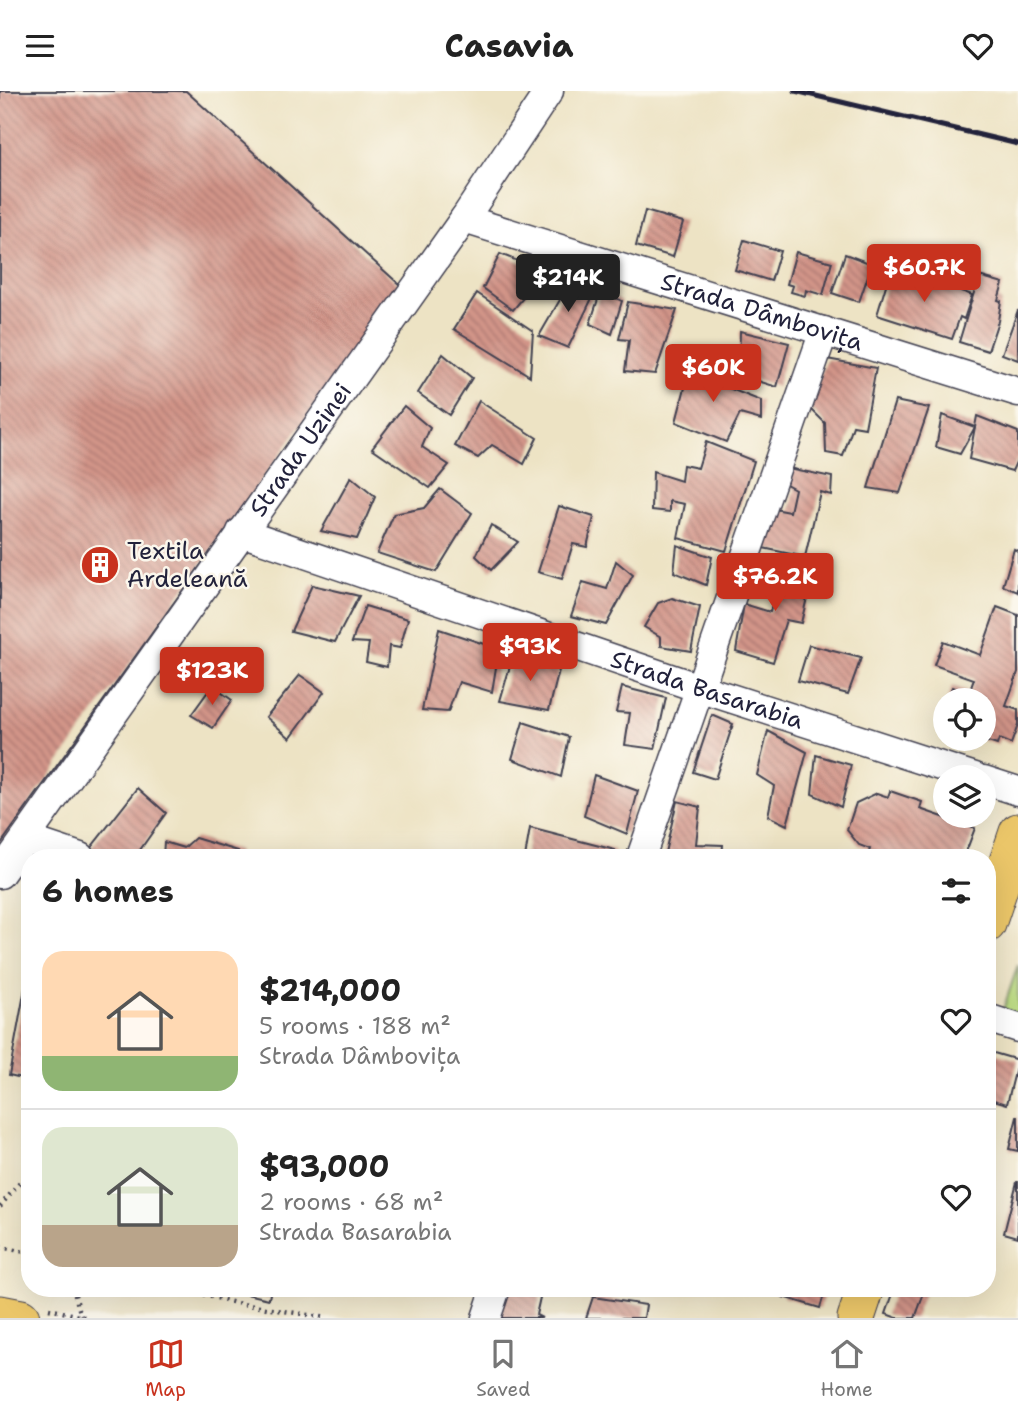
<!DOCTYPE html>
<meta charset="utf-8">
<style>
:root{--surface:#fff;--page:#f6f6f6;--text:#222;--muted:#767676;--line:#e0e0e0;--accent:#c8321e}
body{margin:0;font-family:"Shantell Sans",sans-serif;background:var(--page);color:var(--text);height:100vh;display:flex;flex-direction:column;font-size:26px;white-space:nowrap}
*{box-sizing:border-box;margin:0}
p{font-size:23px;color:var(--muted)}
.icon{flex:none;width:38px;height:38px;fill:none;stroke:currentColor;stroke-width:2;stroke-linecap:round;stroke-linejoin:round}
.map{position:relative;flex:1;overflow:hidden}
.panel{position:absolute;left:21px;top:758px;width:975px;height:448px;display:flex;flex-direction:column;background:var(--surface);border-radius:28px;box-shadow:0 7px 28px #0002}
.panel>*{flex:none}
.buttons{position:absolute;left:933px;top:597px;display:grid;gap:14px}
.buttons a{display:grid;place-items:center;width:63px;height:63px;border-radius:50%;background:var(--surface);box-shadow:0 7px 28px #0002;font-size:35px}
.price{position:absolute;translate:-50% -60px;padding:0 16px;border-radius:7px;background:var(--accent);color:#fff;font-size:23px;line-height:46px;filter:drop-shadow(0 2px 4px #0008)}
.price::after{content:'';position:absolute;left:50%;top:42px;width:21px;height:16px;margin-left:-10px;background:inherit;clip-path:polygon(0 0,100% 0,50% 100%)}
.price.current{background:#222;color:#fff}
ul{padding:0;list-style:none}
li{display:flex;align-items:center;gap:21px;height:175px;padding:0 21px}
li+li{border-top:2px solid var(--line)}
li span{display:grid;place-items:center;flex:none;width:196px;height:140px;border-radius:21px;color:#555}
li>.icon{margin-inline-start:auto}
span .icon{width:84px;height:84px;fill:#fffc;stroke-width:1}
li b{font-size:30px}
h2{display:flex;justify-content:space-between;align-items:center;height:84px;padding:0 21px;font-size:30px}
header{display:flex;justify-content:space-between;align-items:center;height:91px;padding:0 21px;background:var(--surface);font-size:32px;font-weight:700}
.menu{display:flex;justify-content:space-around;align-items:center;height:98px;border-top:2px solid var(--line);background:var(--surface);font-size:19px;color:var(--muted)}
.menu a{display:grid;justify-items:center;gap:4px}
.menu .current{color:var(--accent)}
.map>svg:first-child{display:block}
.green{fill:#b7d77e;stroke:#6c7c5c;stroke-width:2}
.building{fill:url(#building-back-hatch)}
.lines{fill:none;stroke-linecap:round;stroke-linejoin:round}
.minor-casing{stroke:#403f50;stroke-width:31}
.major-casing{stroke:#403f50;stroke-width:39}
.path{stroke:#403f50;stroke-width:4.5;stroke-dasharray:2 5;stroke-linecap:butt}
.minor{stroke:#fff;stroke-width:28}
.major{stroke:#ebc669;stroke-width:37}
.rail{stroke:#22223b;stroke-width:5}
.labels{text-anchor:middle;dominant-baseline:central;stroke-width:5;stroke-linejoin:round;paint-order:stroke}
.street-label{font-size:24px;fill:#22223b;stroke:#fbf7ec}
.poi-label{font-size:24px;fill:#22223b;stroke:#fbf7ec;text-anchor:start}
</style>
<header><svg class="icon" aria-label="menu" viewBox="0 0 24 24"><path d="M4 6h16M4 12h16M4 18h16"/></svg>Casavia<svg class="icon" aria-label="heart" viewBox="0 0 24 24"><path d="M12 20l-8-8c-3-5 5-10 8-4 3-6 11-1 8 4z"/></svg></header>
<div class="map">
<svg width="1018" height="1227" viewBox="0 0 1018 1227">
<defs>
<pattern id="building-back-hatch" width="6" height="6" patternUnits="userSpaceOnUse" patternTransform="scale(1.75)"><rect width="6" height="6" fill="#d29488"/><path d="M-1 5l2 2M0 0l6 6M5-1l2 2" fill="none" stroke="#aa7870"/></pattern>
</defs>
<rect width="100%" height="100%" fill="#fbf7ec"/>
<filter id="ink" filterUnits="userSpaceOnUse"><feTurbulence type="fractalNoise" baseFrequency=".0143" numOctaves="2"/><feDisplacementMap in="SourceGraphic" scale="14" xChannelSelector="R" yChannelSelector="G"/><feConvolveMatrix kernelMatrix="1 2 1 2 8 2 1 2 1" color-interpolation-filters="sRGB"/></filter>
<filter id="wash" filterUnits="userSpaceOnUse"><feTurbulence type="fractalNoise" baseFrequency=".00686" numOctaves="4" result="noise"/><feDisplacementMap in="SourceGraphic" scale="28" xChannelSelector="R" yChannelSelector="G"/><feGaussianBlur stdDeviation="1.57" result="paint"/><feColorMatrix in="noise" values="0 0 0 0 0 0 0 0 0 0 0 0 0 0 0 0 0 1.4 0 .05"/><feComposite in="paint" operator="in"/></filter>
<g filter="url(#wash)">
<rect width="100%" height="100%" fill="#ede3c4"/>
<polygon class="green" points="1018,874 1018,923 1003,919"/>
<g id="blocks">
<g class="building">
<polygon points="0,0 186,0 401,195 0,754"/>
<polygon points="645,120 683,131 673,166 636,155"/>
<polygon points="744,149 780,160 771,190 735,179"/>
<polygon points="796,161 832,171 823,204 806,199 805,205 791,201 793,195 787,193"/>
<polygon points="500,163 545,181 513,219 483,197"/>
<polygon points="845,163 872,173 859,211 832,202"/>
<polygon points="890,181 941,193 942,189 961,195 961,200 972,204 964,228 960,226 952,248 877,224"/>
<polygon points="979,185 1003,192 998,209 1001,210 998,230 988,260 959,251"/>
<polygon points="572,188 595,201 568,257 539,245"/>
<polygon points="601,199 622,210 612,243 590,233"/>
<polygon points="477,202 533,240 530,285 454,238"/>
<polygon points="628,211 677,219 655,283 625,280 629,249 619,248"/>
<polygon points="1018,219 1018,269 1002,263"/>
<polygon points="740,240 789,252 777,296 739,284"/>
<polygon points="443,263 472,287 449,324 418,302"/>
<polygon points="827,268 876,277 865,337 853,335 843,365 826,362 825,332 808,315"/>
<polygon points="692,270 716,277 713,291 761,310 761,329 740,323 726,351 676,331"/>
<polygon points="479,310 537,347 524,373 492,354 478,367 455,355"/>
<polygon points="895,310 929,317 900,402 868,397"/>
<polygon points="404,315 430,337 422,356 449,374 430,397 372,357"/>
<polygon points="942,324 975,336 960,363 936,356"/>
<polygon points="977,325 1018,341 1018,367 1012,380 969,368"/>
<polygon points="706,351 754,370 726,460 678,447 685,413 670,410 670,421 652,419 653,381 681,390 683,374 698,377"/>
<polygon points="788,377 832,386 831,404 820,401 805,466 763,457 774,418 790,421 795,398 786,393"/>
<polygon points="351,386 375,406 357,448 321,440"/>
<polygon points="440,398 472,422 436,481 377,462 394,423 424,417"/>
<polygon points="559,415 594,426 587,456 573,453 562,488 538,481"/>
<polygon points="491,434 518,451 491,479 476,465"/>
<polygon points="677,454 712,466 706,494 674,481"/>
<polygon points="1014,458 1018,460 1018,501 1003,495"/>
<polygon points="785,468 814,477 801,532 786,529 773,571 736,560 744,513 770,521"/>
<polygon points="616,470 633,484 606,534 571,525 583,491 607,498"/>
<polygon points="312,494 359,505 335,551 291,540"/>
<polygon points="672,507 700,516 691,560 661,555 661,546 644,536 658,512"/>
<polygon points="365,515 408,528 400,557 389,555 387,576 366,571 369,552 352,551"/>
<polygon points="997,516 1018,524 1018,581 1006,615 1018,619 1018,634 1011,653 999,648 997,654 979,648 984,648 984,609 947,609 952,596 969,602 974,588 934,574 943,550 980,564"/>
<polygon points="439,538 499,558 492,601 459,591 448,621 422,619"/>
<polygon points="809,554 861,567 848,603 798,590"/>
<polygon points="513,565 560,575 549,619 500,610"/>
<polygon points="300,584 324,601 290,647 266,626"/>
<polygon points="212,595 232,609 213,637 191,624"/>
<polygon points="622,596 666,607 655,658 625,654 630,622 616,621"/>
<polygon points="712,624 733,633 715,688 693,681"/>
<polygon points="523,631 569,646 561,686 512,668"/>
<polygon points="768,640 807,661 787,734 768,725 774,695 757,684"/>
<polygon points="816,664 851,674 841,716 812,703"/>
<polygon points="594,684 638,700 627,743 584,725"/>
<polygon points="138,697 166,722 135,766 121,766 90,758"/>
<polygon points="890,700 922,711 920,718 975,737 964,766 868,764 870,758 859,754 847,739 856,712 877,702 888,706"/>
<polygon points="677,710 700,716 696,753 723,754 722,766 664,766"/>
<polygon points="530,737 615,759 613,766 525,766"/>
<polygon points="195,747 238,760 236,766 163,766 164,751 184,757"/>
<polygon points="28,881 30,881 30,989 9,984"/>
<polygon points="987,960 1018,969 1007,1013 987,1007"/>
<polygon points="1017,1026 1018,1026 1018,1060 1009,1058"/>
<polygon points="1017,1091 1018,1091 1018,1146 1004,1142"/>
<polygon points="220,1197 271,1197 269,1208"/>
<polygon points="507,1197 541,1202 536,1224 542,1227 499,1227"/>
<polygon points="786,1197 826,1197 820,1217 783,1206"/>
<polygon points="895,1197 926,1197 915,1227 897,1227 886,1223"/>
<polygon points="593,1206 646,1214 644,1227 586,1227"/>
</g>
</g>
</g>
<g filter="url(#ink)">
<use href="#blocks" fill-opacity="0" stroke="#403f50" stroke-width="2"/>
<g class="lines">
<g class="minor-casing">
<g id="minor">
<path id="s1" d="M464 128 1018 301"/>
<path id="s2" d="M241 441 699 597 975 686"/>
<polyline points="984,689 1018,700"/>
<polyline points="26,748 80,766"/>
<polyline points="641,766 824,240"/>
<path id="s3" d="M0 783 464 128 549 0"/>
<polyline points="987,927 1018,937"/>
<polyline points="486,1227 496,1197"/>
</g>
</g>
<g class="major-casing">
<g id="major">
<polyline points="987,833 1018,741"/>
<polyline points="0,1223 21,1227"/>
<polyline points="856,1227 866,1197"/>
</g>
</g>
<g class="path">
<polyline points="0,1115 30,1080"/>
<polyline points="0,1156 30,1162"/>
<polyline points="73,1197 81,1225"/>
<polyline points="176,1197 236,1212 326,1227"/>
<polyline points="49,1218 89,1227"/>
</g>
<use href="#minor" class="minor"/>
<use href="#major" class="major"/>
<polyline class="rail" points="795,0 1018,53"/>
</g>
</g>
<defs>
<g id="building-disc" transform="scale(2.0125)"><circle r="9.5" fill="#c8321e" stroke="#fbf7ec"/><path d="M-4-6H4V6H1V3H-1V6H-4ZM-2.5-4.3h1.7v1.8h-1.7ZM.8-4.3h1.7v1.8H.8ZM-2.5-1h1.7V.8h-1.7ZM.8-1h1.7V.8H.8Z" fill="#fff"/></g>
</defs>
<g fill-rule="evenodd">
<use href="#building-disc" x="100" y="474"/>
</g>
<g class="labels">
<g class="street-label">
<text stroke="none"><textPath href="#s1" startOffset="312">Strada Dâmbovița</textPath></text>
<text stroke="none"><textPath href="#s3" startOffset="520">Strada Uzinei</textPath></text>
<text stroke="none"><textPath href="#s2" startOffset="492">Strada Basarabia</textPath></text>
</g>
<g class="poi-label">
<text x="127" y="460">Textila<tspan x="127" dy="28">Ardeleană</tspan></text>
</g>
</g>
</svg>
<div class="buttons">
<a><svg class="icon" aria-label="locate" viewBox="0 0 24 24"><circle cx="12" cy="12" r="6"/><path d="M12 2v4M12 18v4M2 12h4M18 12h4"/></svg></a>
<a><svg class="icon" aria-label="layers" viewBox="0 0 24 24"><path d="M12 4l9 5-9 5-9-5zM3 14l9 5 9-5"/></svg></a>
</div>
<b class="price" style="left:924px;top:213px">$60.7K</b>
<b class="price current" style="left:568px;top:223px">$214K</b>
<b class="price" style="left:713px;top:313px">$60K</b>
<b class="price" style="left:775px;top:522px">$76.2K</b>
<b class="price" style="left:530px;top:592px">$93K</b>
<b class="price" style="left:212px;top:616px">$123K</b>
<section class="panel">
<h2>6 homes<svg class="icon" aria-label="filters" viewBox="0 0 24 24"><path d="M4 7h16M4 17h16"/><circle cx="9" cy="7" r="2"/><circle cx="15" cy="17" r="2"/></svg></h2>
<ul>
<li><span style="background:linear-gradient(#ffd9b3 75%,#8fb573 0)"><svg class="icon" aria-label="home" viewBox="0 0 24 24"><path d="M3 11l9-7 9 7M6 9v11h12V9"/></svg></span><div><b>$214,000</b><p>5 rooms · 188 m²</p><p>Strada Dâmbovița</p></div><svg class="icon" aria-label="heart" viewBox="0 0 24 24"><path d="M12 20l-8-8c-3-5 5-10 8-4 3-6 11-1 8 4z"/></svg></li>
<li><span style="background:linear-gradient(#dfe7d0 70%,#b9a48a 0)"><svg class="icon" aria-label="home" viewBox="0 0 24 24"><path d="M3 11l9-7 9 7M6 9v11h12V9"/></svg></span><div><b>$93,000</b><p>2 rooms · 68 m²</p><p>Strada Basarabia</p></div><svg class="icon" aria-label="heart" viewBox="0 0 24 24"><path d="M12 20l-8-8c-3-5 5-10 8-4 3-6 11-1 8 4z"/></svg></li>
</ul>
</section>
</div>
<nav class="menu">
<a class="current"><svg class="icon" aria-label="map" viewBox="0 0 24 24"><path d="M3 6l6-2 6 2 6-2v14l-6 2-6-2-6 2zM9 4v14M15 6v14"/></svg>Map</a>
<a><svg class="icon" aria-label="saved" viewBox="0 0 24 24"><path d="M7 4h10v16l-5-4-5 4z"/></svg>Saved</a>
<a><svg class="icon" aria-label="home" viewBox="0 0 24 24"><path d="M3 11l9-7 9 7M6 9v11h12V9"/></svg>Home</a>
</nav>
